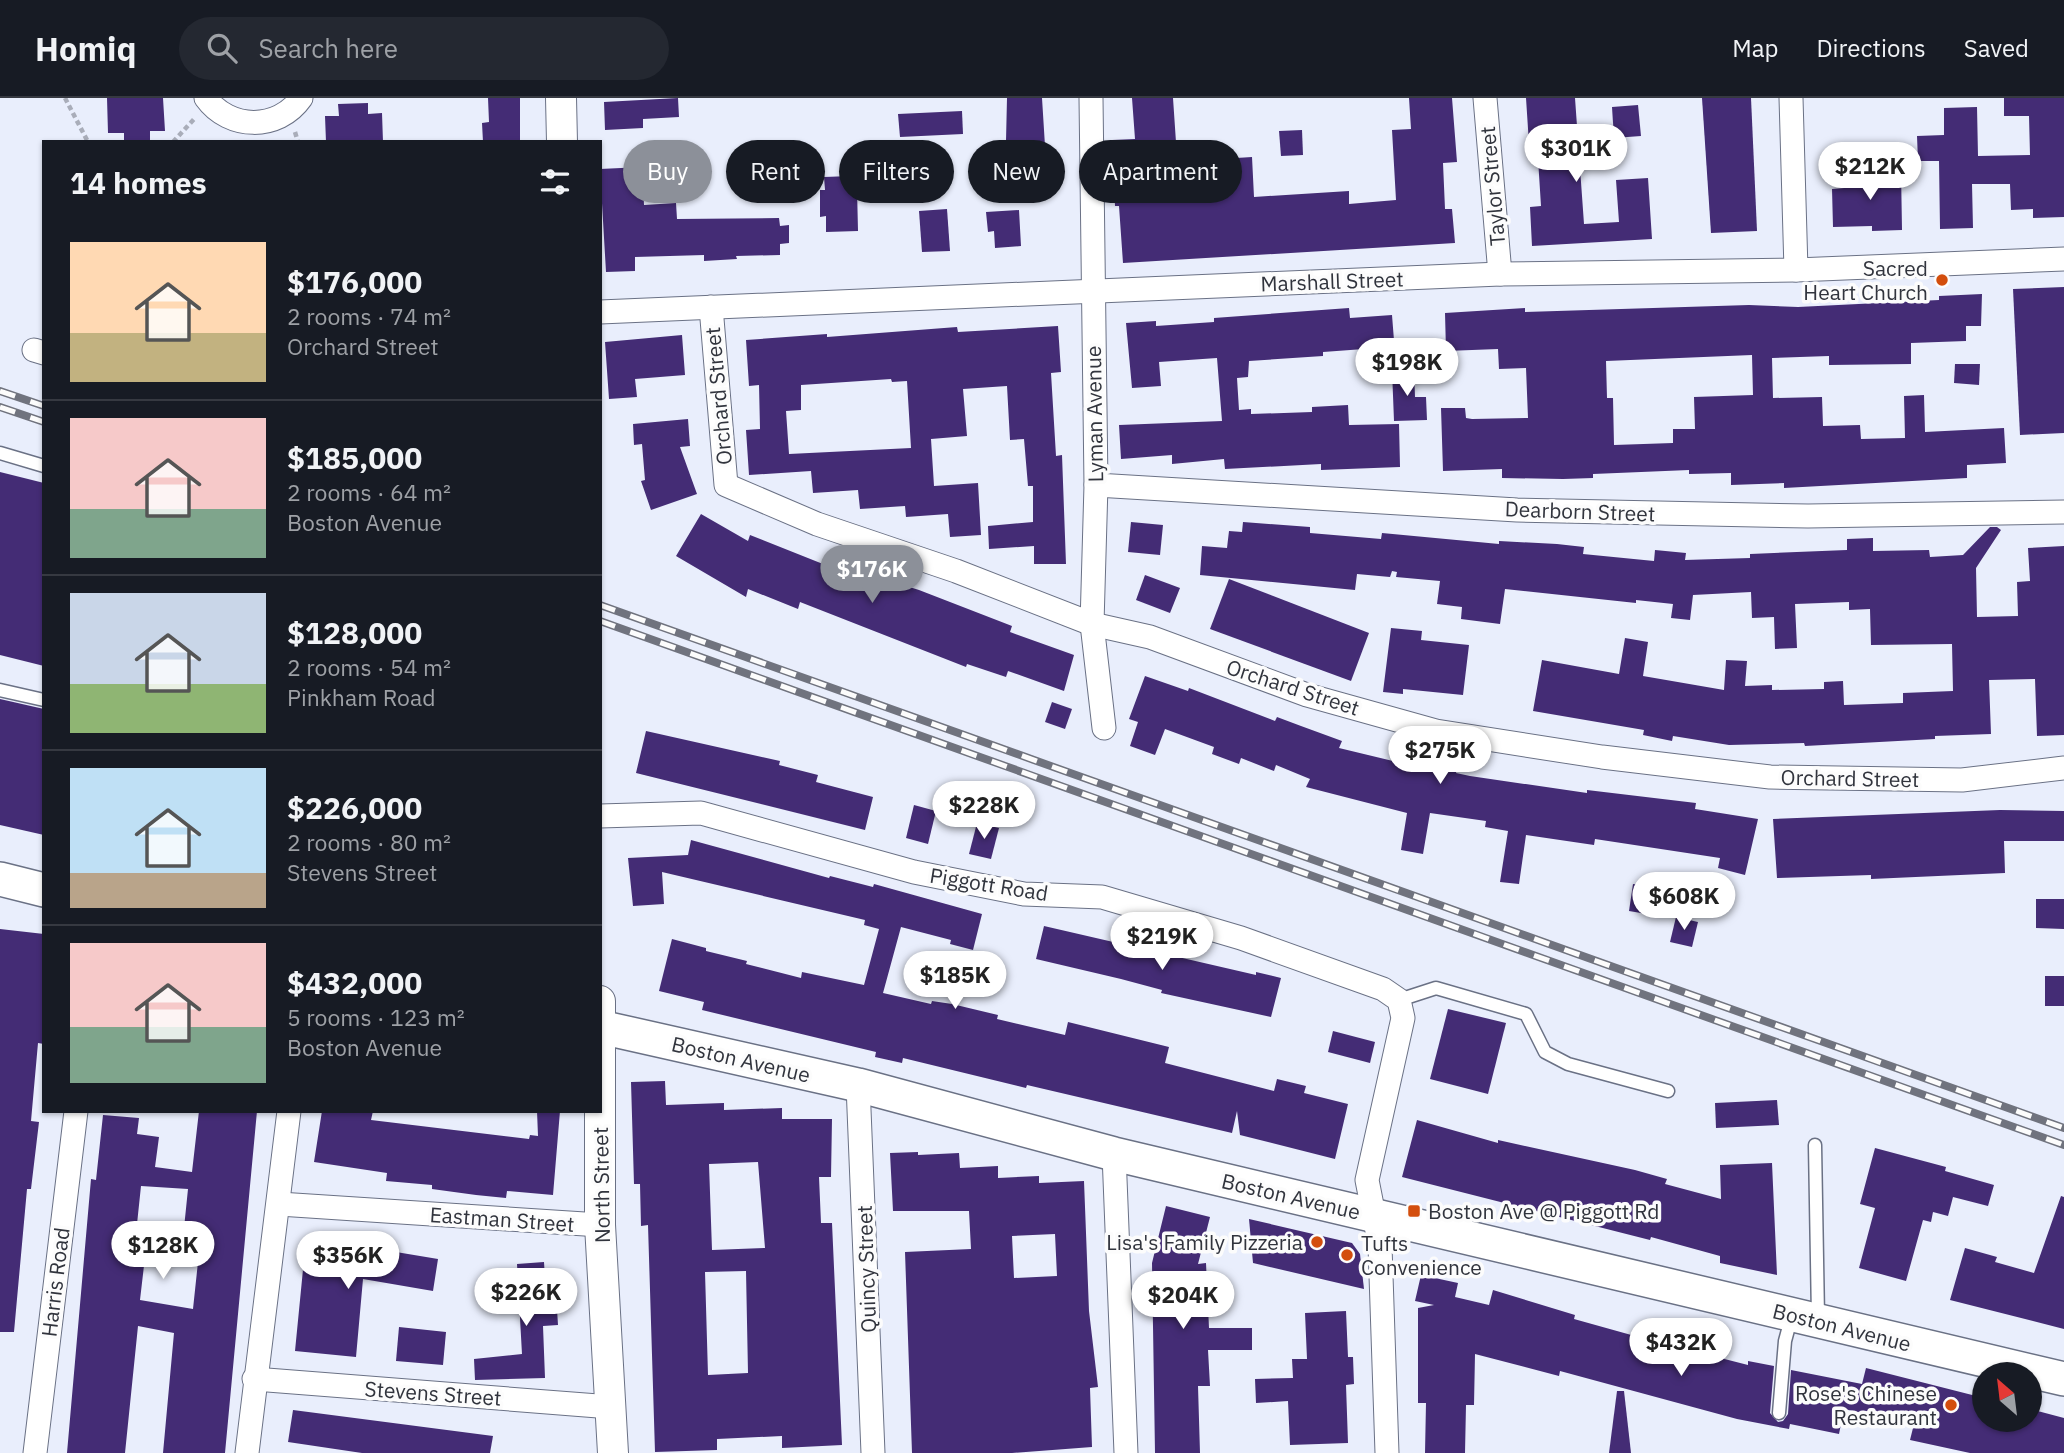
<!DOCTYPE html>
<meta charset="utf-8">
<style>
:root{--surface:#171b24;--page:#242831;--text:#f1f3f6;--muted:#9ea1a6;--line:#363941;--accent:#8c9099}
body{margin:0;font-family:"IBM Plex Sans",sans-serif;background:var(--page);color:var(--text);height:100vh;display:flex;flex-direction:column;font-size:26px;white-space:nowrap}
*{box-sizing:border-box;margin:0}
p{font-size:23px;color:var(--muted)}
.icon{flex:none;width:38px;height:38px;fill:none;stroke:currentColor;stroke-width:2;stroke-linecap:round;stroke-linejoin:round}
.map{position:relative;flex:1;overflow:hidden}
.details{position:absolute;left:42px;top:42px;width:560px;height:973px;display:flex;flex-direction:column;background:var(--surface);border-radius:0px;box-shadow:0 2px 5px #0004}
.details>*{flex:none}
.guide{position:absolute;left:623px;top:42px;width:665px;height:63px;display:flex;gap:14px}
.needle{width:46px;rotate:332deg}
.controls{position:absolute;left:1972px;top:1264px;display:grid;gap:14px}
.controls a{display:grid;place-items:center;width:70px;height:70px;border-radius:50%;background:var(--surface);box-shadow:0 2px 5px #0004;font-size:35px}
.price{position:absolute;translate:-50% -60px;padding:0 16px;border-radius:24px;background:#fff;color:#222;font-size:23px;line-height:46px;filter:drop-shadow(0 2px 4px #0008)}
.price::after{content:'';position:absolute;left:50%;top:42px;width:21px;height:16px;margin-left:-10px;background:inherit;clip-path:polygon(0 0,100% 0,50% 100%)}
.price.current{background:var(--accent);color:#fff}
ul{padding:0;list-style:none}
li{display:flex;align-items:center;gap:21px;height:175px;padding:0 28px}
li+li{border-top:2px solid var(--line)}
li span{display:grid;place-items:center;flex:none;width:196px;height:140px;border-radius:0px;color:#555}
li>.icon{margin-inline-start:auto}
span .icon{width:84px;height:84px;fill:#fffc;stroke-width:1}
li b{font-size:30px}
h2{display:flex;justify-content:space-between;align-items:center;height:84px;padding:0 28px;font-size:30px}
.pill{padding:0 24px;border-radius:32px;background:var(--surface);box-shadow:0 2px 5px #0004;font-size:24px;line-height:63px}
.pill.current{background:var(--accent);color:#fff}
header{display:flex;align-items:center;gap:42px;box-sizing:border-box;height:98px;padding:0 35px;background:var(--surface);border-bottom:2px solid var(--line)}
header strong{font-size:33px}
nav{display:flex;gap:38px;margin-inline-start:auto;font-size:24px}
.search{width:490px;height:63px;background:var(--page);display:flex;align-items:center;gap:18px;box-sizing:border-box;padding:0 24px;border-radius:38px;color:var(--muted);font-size:26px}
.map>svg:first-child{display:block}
.building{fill:#442c75;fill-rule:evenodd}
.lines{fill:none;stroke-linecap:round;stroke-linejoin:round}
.service-casing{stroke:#6a7185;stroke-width:15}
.minor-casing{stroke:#6a7185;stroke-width:25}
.tertiary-casing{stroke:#6a7185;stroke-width:32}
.secondary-casing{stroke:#6a7185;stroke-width:36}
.path{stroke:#a9adb9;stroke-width:4.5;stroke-dasharray:5 3.5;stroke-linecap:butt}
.service{stroke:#fff;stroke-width:12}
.minor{stroke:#fff;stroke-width:23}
.tertiary{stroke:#fff;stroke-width:30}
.secondary{stroke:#fff;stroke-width:33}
.rail-casing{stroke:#70737e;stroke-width:8}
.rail{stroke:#fcfcfc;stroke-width:5;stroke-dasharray:16;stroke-linecap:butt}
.poi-dot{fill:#d34e0d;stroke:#fcfcfc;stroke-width:2.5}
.labels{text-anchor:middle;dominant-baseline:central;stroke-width:7;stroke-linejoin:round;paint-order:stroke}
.street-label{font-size:21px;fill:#31343d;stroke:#fcfcfc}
.poi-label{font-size:21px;fill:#31343d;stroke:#fcfcfc;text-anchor:end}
</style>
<header>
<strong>Homiq</strong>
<div class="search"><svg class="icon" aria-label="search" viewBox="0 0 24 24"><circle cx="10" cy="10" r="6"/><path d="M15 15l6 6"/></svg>Search here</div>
<nav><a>Map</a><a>Directions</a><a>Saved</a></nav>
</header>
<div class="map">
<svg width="2064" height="1355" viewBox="0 0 2064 1355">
<rect width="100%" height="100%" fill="#e9eefc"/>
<g class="building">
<polygon points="107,0 163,0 165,33 150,33 150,44 124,44 124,35 108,35"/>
<polygon points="488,0 520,0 520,44 483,44 482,25 489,24"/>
<polygon points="678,0 679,19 643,21 643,30 605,32 604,4"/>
<polygon points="1007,0 1042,0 1045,48 1011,50 1011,42 1006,43"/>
<polygon points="1132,0 1173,0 1177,59 1205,57 1205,62 1252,59 1254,99 1349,93 1349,106 1396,102 1392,32 1411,31 1409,0 1452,0 1457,64 1443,65 1445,111 1452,111 1455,145 1123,165 1119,108 1115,108 1112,42 1135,41"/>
<polygon points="1526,0 1575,0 1584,126 1619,124 1616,82 1648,80 1652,141 1532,148 1530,109 1541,108 1537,45 1529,46"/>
<polygon points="1702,0 1751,0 1757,133 1711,135"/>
<polygon points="2004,0 2064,0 2064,119 2033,120 2033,111 2011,112 2010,86 1972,86 1973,130 1940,131 1939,63 1918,63 1917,38 1944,37 1944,10 1977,9 1978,58 2030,57 2029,18 2004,18"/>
<polygon points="368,5 368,16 382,15 383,44 326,44 325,18 339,18 338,6"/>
<polygon points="1638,7 1641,38 1614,40 1612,9"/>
<polygon points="962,13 963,36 900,39 898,16"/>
<polygon points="1302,32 1303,57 1281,58 1279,33"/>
<polygon points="642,69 644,107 676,105 677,121 779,120 780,128 789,127 789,145 780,146 780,157 736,158 737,161 704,163 704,157 635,159 635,173 606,174 600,71"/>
<polygon points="1871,72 1901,72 1902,132 1872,133 1872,128 1833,129 1832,91 1844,90 1844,81 1871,80"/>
<polygon points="851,78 852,90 857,90 858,133 826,134 826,118 820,119 820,92 825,92 824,79"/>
<polygon points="947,111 950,153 922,154 919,113"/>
<polygon points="1019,112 1021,148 995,150 994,133 988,134 986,114"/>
<polygon points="2064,189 2064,335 2020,337 2013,191"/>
<path d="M1982 196 1981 228H1966V243L1911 245V266L1829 267V258L1772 260 1773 300 1822 299 1823 328 1860 327 1861 341 1905 340 1904 298 1924 297 1925 334 2004 330 2006 365 1967 367V380L1784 390V385L1731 387V375L1689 376V372L1593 376V380L1563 381 1502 380V371L1443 373 1441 310H1465L1466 320 1472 321 1528 320 1526 270 1499 271 1498 251 1446 253 1445 215 1525 210V214L1749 207 1798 209 1939 202V198ZM1752 257 1753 297 1694 299 1695 331H1673V345L1614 347 1613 300H1607L1606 263Z"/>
<polygon points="1349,210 1350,220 1392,217 1396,268 1366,270 1364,251 1323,254 1323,258 1249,263 1248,279 1237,280 1239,312 1251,311 1251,316 1312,314 1312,309 1348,307 1349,327 1399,326 1400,369 1321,372 1321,366 1225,371 1224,361 1172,366 1172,357 1121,361 1119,327 1222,323 1217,260 1159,264 1161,288 1132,290 1126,225 1156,223 1156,228 1214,224 1214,220"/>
<path d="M1058 228 1061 274 1051 275 1056 358 1062 357 1066 466H1034V448L989 451 988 428 1033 424V388H1028L1024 341 1010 342 1007 288 963 291 967 338 931 341 934 388 978 385 981 437 950 439 948 416 906 419 905 408 860 411 858 392 813 395 811 373 749 377 746 332 760 331 759 287 749 288 746 242 827 236V239L957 229 958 234ZM891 281 892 284 907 283 911 350 789 356 786 313 801 312V287Z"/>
<polygon points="682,237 685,277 635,281 637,299 609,301 605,244"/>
<polygon points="1955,266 1980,266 1979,287 1954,285"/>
<polygon points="1392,272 1414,272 1415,299 1426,299 1427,322 1394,323"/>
<polygon points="688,321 690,348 680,349 697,396 651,412 641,383 645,382 642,346 634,347 633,326"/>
<polygon points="0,374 44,385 44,568 0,557"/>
<polygon points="701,416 748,443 750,437 833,470 835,467 882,486 884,481 919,492 1012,528 1010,534 1074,557 1064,593 1008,573 1006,579 967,566 966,569 800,504 798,511 748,491 746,499 676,458"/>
<polygon points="1131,424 1163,427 1160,457 1128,454"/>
<polygon points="1243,424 1310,429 1310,435 1381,441 1382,435 1499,446 1499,443 1557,446 1584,449 1583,456 1654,463 1655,452 1686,455 1685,462 1750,460 1750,456 1847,452 1847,441 1873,440 1873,453 1929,452 1930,459 1963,457 1990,429 1997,429 2001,432 1976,470 1977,519 2018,518 2017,484 2030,483 2028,450 2064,448 2064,637 2037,638 2035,581 1989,582 1991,636 1935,638 1935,641 1805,648 1804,645 1729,647 1673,638 1672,643 1643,637 1644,632 1533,613 1542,562 1619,576 1625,540 1648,544 1643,578 1724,592 1726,562 1747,563 1745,588 1772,587 1772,592 1824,591 1824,584 1843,583 1844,607 1903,605 1903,595 1953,593 1952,546 1871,547 1870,511 1849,512 1849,504 1795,506 1797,550 1775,551 1774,519 1752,520 1751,494 1693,497 1690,522 1671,520 1673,506 1636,502 1636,505 1505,491 1500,526 1461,521 1462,509 1437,506 1440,483 1396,479 1397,474 1392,473 1390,479 1357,476 1355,492 1200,477 1202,448 1227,450 1229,433 1242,434"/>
<polygon points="1145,477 1180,490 1170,515 1136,502"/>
<polygon points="1229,481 1369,535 1351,583 1210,531"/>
<polygon points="1391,530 1422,533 1421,542 1469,547 1463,597 1403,591 1403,596 1383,594"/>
<polygon points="1145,578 1188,593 1189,590 1275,623 1277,619 1301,628 1342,643 1339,650 1397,664 1457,671 1456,675 1470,678 1587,695 1587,692 1696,705 1695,711 1758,721 1745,777 1718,770 1720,760 1595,741 1594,747 1526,737 1519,786 1500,784 1508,733 1485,729 1486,723 1430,715 1423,756 1401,752 1407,715 1306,689 1310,681 1276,667 1274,673 1241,660 1239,666 1212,656 1214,649 1165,631 1155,657 1130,648 1138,624 1129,621"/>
<polygon points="0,601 44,611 44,737 0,727"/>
<polygon points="1052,604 1072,611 1065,631 1045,624"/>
<polygon points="646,633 780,663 779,667 818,677 816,684 873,699 865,732 636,675"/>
<polygon points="914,707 936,713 928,746 906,740"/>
<polygon points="2000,712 2064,713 2064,743 2004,743 2005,775 1871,781 1871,777 1777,780 1773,721"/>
<polygon points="977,725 999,730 991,761 969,756"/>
<polygon points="691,742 829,780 830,778 873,789 874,786 982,816 973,852 950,846 951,842 901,829 883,895 931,906 932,903 952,906 998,917 997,921 1065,937 1068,924 1169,949 1165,965 1274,993 1277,981 1306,988 1304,995 1348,1006 1335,1061 1240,1037 1237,1013 1232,1035 1027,987 1026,990 903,960 902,965 875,959 876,954 702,912 704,904 659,893 672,841 706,850 706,853 747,863 746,866 801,880 802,874 864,887 879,831 864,827 865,822 662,774 664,806 633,808 628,760 688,757"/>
<polygon points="1633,786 1657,790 1653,817 1629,813"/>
<polygon points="2036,801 2064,801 2064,831 2036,830"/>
<polygon points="1676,819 1698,824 1692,849 1670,844"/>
<polygon points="1044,828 1256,877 1256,874 1281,880 1271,919 1161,895 1162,892 1121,881 1036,861"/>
<polygon points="0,831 44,836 44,946 38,945 31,1023 39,1024 31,1091 27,1091 14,1234 0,1234"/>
<rect x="2045" y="878" width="19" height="30"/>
<polygon points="1448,911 1506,925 1488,996 1430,981"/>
<polygon points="1333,933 1375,944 1370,965 1328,954"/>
<path d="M665 983 666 1007 724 1005V1012L782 1010V1021H832L831 1079H819L821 1125H832L842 1347 782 1350V1338L717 1341V1352L655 1354 648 1127 641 1128 640 1086H634L631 984ZM758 1064 765 1150 712 1152 709 1066ZM746 1173 748 1275 708 1277 705 1174Z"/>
<polygon points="1777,1002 1779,1027 1716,1030 1715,1005"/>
<path d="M199 1013H257L225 1355H163L174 1235 138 1228 125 1355H67L91 1081 96 1082 103 1017 139 1020 137 1036 159 1039 155 1069 192 1074ZM141 1088 188 1091 184 1130 137 1126ZM145 1159 198 1164 193 1211 140 1202Z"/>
<polygon points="322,1013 373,1013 371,1022 529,1041 530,1037 538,1038 537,1013 560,1013 553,1097 507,1093 506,1100 476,1097 432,1091 432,1087 386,1083 387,1075 314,1064"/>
<polygon points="1417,1022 1498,1045 1498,1042 1635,1072 1667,1081 1665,1086 1721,1101 1720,1067 1772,1065 1777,1177 1720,1165 1720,1158 1651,1139 1650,1142 1402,1079"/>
<polygon points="1875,1050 1946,1069 1945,1073 1994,1087 1988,1108 1953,1099 1948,1118 1933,1114 1931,1124 1923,1122 1906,1183 1859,1170 1875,1110 1860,1106"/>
<path d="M918 1054V1057L959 1055 960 1070 998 1068V1080L1039 1078V1085L1084 1083 1089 1213 1098 1289 1090 1290 1092 1349 1012 1355H912L905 1154 971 1151 969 1113H893L890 1055ZM1055 1136 1057 1178 1014 1180 1012 1138Z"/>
<polygon points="2061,1098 2064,1099 2064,1231 1950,1202 1965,1150 1997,1159 1995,1164 2034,1175"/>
<polygon points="1166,1108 1210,1119 1198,1166 1206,1165 1209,1230 1252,1230 1252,1252 1208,1252 1210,1288 1198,1288 1200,1355 1155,1355 1152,1165"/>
<polygon points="1249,1121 1352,1145 1360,1156 1364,1191 1253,1165"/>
<polygon points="306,1141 367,1147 366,1149 438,1161 433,1193 363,1181 356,1259 295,1253"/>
<polygon points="544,1164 545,1180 555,1180 558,1227 543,1228 545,1280 475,1282 474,1261 522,1256 517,1166"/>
<polygon points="1421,1177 1458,1185 1455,1199 1489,1207 1493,1192 1575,1217 1574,1221 1642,1240 1748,1267 1748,1263 1774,1268 1770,1315 1778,1324 1783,1323 1788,1316 1791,1272 1862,1286 1866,1270 1984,1300 1984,1321 2030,1321 2030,1311 2064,1320 2064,1355 1970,1355 1910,1342 1914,1326 1844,1311 1839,1336 1790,1326 1789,1331 1737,1321 1560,1273 1559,1278 1475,1256 1474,1307 1466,1307 1465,1355 1425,1355 1426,1305 1418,1305 1418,1210 1434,1207 1415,1203"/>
<polygon points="1346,1213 1348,1259 1353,1259 1354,1286 1346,1287 1348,1345 1290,1347 1288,1303 1256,1305 1255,1281 1293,1280 1292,1261 1307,1261 1305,1215"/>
<polygon points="399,1229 446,1234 443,1267 396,1263"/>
<polygon points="1617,1293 1624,1293 1631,1355 1609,1355"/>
<polygon points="293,1312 493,1338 490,1355 362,1355 288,1344"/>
</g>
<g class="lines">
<g class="service-casing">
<g id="service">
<polyline points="0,355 44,368"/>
<polyline points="0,592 44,602"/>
<polyline points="1399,902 1436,890 1526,916 1545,954 1568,966 1668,993"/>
<polyline points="1815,1047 1818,1219"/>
<polyline points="1779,1315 1785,1243 1792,1217"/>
</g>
</g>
<g class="minor-casing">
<g id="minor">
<path d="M206 0C229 32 278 33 301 0"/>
<polyline points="1091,0 1096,387 1092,526 1104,630"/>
<polyline points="1485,0 1500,176"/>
<polyline points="1791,0 1796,172"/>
<polyline points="711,209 726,387 817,426 956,473 1092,526 1150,539 1307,597 1436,633 1602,659 1770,679 1962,682 2064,670"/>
<polyline points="600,214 1500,176 1796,172 2064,161"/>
<polyline points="34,252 44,255"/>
<polyline points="1096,387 1517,412 1808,418 2064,414"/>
<polyline points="600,718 701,715 914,774 1024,796 1102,799 1241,840 1383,891 1399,902 1403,920 1367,1082 1380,1148 1387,1355"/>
<polyline points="858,987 873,1355"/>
<polyline points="1114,1056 1126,1355"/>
<polyline points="279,1106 600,1127"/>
<polyline points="254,1281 611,1309"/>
<polyline points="35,1355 76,1013"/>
<polyline points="247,1355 289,1013"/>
</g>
</g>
<g class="tertiary-casing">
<g id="tertiary">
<polyline points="561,0 562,44"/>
<polyline points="600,903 600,1127 613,1355"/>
</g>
</g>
<g class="secondary-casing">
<g id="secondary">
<polyline points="0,781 44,792"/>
<polyline points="600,929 858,987 1114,1056 2064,1281"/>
</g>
</g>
<g class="path">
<polyline points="65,0 88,44"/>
<polyline points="295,34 298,44"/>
<polyline points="173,44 196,19"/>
</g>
<use href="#service" class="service"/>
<use href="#minor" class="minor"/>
<use href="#tertiary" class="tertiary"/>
<use href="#secondary" class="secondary"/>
<g class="rail-casing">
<g id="rail">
<polyline points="0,293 44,308"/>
<polyline points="0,309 44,324"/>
<polyline points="600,507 2064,1030"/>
<polyline points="600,523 2064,1047"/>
</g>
</g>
<use href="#rail" class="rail"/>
</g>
<g class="poi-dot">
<circle cx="1942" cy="182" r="7"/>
<rect x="1407" y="1106" width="14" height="14" rx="3.5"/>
<circle cx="1317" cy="1144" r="7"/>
<circle cx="1347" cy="1157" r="7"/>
<circle cx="1951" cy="1307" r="7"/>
</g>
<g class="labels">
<g class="street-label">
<text transform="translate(1492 88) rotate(-95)">Taylor Street</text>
<text transform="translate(1332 183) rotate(-2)">Marshall Street</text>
<text transform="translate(718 298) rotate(-95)">Orchard Street</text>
<text transform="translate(1094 316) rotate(-91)">Lyman Avenue</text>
<text transform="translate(1580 413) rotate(2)">Dearborn Street</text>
<text transform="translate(1293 589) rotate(18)">Orchard Street</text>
<text transform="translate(1850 680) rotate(1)">Orchard Street</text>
<text transform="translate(989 786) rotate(9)">Piggott Road</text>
<text transform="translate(741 961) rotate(13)">Boston Avenue</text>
<text transform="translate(601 1087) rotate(-91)">North Street</text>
<text transform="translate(1291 1098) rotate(13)">Boston Avenue</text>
<text transform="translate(502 1121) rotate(4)">Eastman Street</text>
<text transform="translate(866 1171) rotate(-92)">Quincy Street</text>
<text transform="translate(55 1184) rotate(-83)">Harris Road</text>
<text transform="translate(1842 1229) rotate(14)">Boston Avenue</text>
<text transform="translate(433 1295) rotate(4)">Stevens Street</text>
</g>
<g class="poi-label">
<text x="1928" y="170">Sacred<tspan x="1928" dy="24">Heart Church</tspan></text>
<text x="1428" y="1113" text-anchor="start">Boston Ave @ Piggott Rd</text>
<text x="1303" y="1144">Lisa's Family Pizzeria</text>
<text x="1361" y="1145" text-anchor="start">Tufts<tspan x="1361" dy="24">Convenience</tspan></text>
<text x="1937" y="1295">Rose's Chinese<tspan x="1937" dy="24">Restaurant</tspan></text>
</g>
</g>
</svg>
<div class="controls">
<a><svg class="needle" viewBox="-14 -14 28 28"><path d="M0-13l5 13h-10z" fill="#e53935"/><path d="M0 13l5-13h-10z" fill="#9ea1a6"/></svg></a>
</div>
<b class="price" style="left:1576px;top:86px">$301K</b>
<b class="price" style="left:1870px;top:104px">$212K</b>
<b class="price" style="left:1407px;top:300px">$198K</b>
<b class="price current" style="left:872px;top:507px">$176K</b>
<b class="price" style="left:1440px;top:688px">$275K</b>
<b class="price" style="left:984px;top:743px">$228K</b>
<b class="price" style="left:1684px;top:834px">$608K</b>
<b class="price" style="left:1162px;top:874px">$219K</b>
<b class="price" style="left:955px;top:913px">$185K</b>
<b class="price" style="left:163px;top:1183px">$128K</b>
<b class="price" style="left:348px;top:1193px">$356K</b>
<b class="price" style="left:526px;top:1230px">$226K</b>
<b class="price" style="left:1183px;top:1233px">$204K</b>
<b class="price" style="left:1681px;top:1280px">$432K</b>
<div class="guide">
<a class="pill current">Buy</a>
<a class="pill">Rent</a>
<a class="pill">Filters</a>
<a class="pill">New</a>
<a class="pill">Apartment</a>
</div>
<section class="details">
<h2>14 homes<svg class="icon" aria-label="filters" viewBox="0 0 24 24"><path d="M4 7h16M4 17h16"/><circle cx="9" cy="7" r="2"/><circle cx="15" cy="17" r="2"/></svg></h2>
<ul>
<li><span style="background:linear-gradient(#ffd9b3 65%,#c2b280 0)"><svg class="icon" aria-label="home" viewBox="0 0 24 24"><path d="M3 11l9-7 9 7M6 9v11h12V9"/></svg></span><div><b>$176,000</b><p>2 rooms · 74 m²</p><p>Orchard Street</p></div></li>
<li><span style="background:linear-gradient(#f6c9c9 65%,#7fa58c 0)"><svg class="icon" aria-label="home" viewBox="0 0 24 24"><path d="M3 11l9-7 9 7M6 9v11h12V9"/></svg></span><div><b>$185,000</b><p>2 rooms · 64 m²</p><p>Boston Avenue</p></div></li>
<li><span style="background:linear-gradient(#c9d6e8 65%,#8fb573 0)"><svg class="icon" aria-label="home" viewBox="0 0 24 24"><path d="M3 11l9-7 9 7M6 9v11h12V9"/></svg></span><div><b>$128,000</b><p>2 rooms · 54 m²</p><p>Pinkham Road</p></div></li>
<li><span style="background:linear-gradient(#bfe0f5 75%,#b9a48a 0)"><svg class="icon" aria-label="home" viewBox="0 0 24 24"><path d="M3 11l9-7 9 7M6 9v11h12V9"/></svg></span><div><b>$226,000</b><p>2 rooms · 80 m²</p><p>Stevens Street</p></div></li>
<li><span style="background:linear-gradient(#f6c9c9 60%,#7fa58c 0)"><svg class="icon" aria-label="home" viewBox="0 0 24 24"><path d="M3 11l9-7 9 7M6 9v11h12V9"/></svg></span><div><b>$432,000</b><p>5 rooms · 123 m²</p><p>Boston Avenue</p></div></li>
</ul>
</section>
</div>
